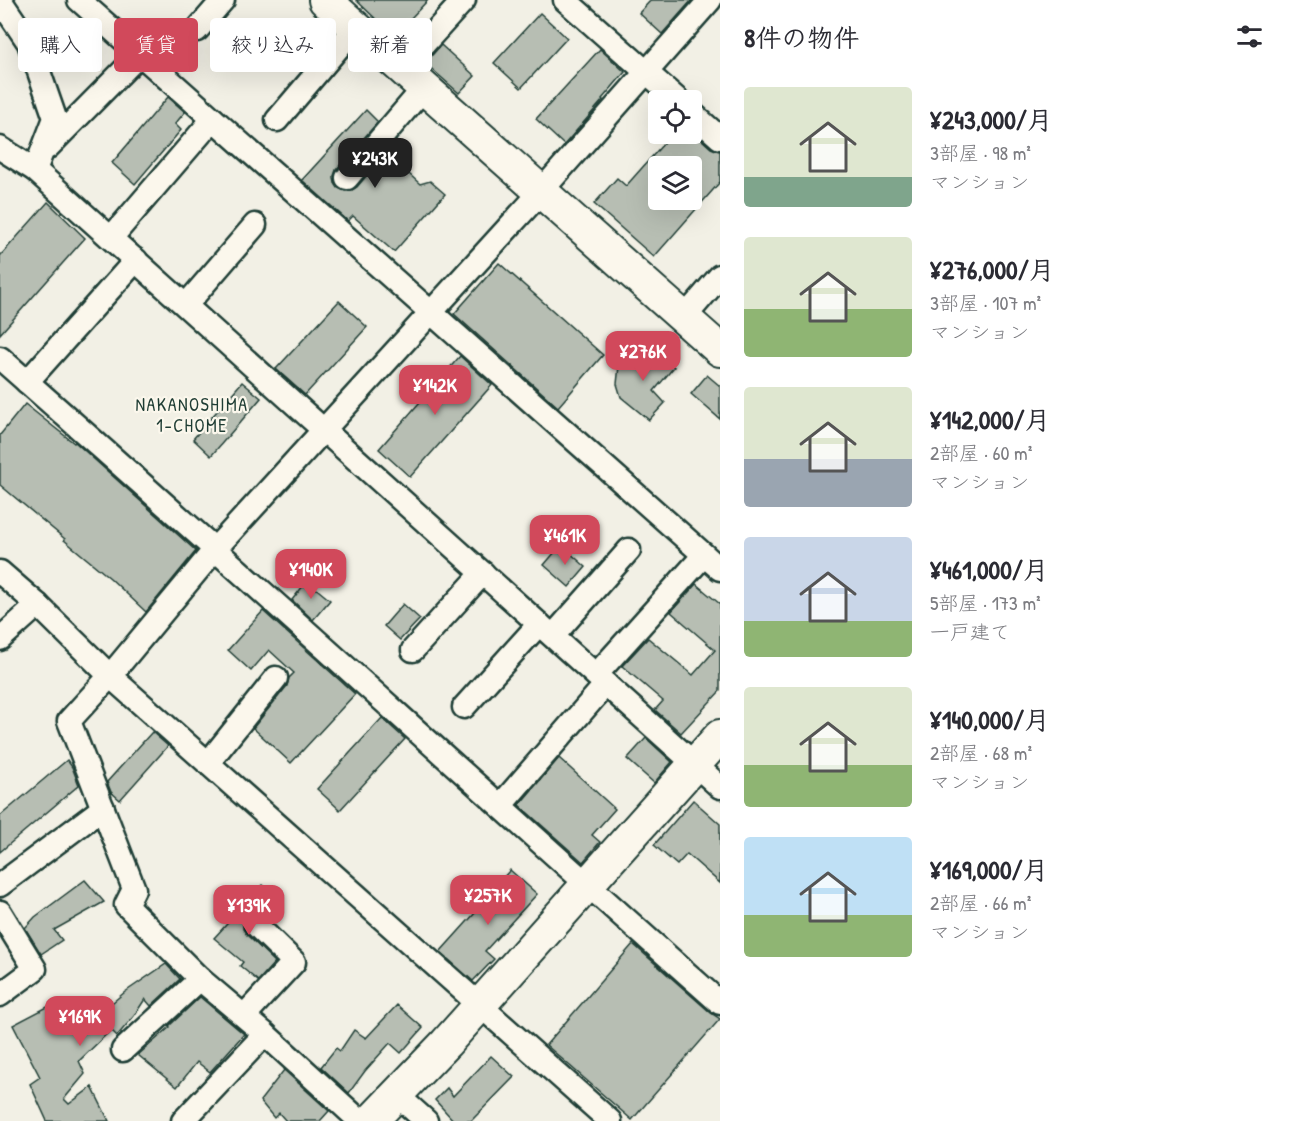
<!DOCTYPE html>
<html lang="ja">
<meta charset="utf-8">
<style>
:root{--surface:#fff;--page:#f7f7f7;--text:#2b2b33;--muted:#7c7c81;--accent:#d1495b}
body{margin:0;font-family:"Patrick Hand","Klee One",sans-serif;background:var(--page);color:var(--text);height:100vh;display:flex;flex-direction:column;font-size:22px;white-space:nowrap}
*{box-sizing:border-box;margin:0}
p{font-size:20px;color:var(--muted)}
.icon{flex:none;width:33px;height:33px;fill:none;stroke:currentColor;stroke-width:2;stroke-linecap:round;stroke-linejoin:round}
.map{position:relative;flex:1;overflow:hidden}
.details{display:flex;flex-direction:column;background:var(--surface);width:570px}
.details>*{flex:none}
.guide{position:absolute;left:18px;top:18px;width:570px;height:54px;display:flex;gap:12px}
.fabs{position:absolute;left:648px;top:90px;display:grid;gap:12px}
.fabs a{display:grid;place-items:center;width:54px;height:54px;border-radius:6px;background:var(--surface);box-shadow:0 6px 24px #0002;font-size:30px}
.price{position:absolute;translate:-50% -51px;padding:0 14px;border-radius:12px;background:var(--accent);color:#fff;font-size:20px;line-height:39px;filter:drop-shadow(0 2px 3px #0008)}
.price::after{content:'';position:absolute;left:50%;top:36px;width:18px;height:14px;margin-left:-9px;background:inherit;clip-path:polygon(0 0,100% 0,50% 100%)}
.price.on{background:#222;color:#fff}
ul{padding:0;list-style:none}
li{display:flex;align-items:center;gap:18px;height:150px;padding:0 24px}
li span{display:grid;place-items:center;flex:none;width:168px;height:120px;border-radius:6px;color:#555}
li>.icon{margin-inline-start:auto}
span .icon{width:72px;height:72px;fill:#fffc;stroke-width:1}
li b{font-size:26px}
h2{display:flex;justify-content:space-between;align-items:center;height:72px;padding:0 24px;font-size:26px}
.pill{padding:0 21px;border-radius:6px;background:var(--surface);box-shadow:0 6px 24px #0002;font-size:21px;line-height:54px}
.pill.on{background:var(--accent);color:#fff}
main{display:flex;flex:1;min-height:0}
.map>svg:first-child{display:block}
.building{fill:#b7beb3;stroke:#1f3d34;stroke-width:1.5;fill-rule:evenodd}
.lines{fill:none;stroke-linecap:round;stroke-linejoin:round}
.street-casing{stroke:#1f3d34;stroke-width:27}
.secondary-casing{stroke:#1f3d34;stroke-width:36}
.street{stroke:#fbf7ec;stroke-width:22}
.secondary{stroke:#fbf7ec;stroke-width:32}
.labels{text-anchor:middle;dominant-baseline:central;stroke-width:4.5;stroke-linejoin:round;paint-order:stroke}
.neighbourhood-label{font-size:18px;letter-spacing:1.5px;fill:#1f3d34;stroke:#fbf7ec}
</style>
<main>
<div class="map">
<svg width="720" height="1121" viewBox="0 0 720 1121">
<rect width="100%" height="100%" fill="#f2f0e5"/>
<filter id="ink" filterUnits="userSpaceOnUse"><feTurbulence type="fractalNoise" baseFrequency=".0167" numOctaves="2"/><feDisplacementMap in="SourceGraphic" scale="12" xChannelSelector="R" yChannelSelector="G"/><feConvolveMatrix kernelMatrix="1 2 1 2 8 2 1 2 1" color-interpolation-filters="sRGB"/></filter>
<g filter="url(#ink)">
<g class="building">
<polygon points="356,0 428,0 411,18 421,28 404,46"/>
<polygon points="651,0 692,0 662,34 639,13"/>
<polygon points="540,13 567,38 521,88 494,63"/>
<polygon points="441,45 475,76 459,93 425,63"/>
<polygon points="600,49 625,72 602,99 603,100 564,145 536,119"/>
<polygon points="168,97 185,112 175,124 181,130 135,184 112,163"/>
<polygon points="366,110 378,122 336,170 334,176 335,183 338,188 345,191 352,190 357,187 396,141 408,153 398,164 420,184 430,181 445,194 394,252 353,216 348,221 302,180"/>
<path d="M692 131 711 148 720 151V182L654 257 594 204 617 178 626 186 672 134H692ZM658 166H692V200H658Z"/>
<polygon points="48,202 85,238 0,334 0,256"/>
<polygon points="499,263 603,355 558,407 454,314"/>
<polygon points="339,301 367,327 305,395 276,369"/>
<polygon points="639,354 655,354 674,367 654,391 665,403 649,420 621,397 617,384 619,366 631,356"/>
<polygon points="460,356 492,385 410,477 379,449"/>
<polygon points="707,375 720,386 720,419 691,394"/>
<polygon points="242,382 261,398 211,456 193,439"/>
<polygon points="25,404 74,443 75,442 196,551 146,612 110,578 64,540 65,539 0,485 0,435"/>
<polygon points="561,545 586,567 569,587 544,565"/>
<polygon points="307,581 330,600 313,620 292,600"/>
<polygon points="696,584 720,604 720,691 681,733 655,710 663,701 622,666 648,638 693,675 715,650 671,612"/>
<polygon points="403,604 420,619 400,640 384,626"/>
<polygon points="263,611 355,694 291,763 253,728 287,686 289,678 294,673 269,650 251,671 228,650"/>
<polygon points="382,718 405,739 340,810 317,789"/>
<polygon points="152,732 168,746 120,800 111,792 107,782"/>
<polygon points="646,738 672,762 654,783 627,759"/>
<polygon points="559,758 615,809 592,835 600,842 583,862 519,805"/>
<polygon points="67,760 72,767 79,785 0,852 0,816"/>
<polygon points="693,800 720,824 720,883 687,854 677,865 654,845"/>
<polygon points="510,870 537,894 485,951 494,959 473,981 440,952 494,892 492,890"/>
<polygon points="85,880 104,902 54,930 62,940 41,954 25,928 35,917"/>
<polygon points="263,885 278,899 265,915 259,912 252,912 246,916 243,922 243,929 247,935 275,962 258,981 240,966 243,962 214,938"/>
<polygon points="633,944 711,1013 720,1019 632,1120 546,1045"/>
<polygon points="166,964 180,979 151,1006 145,999 134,1016 117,1036 111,1030 79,1061 85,1074 64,1099 69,1104 92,1087 109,1121 47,1121 30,1084 40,1077 13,1025 55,1003 65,1021 91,1009 95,1017 125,992"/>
<polygon points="200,997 244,1034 210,1072 197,1062 177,1087 138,1055 170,1027 169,1026"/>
<polygon points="397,1005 423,1028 401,1053 390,1043 365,1071 349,1093 321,1067 336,1048 340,1051 354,1030 366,1038"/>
<polygon points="491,1056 514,1077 471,1121 454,1121 435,1100 447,1088 453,1096"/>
<polygon points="284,1070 329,1111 320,1121 286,1121 279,1113 274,1118 260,1101"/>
</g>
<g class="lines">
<g class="street-casing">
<g id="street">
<polyline points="0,0 29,43 55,118 35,170"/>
<polyline points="79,0 720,569"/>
<polyline points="565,0 678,100"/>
<polyline points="197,30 223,0"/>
<polyline points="402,68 464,0"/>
<polyline points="692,113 720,138"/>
<polyline points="277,120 356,27"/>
<polyline points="48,147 140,54"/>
<polyline points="0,148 35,170 720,787"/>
<polyline points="347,178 424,88"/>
<polyline points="111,238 213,119"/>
<polyline points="186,305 255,225"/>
<polyline points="684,318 720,276"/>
<path d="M0 358C242 571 479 789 720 1003"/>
<polyline points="27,382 136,260"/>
<polyline points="0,572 38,605 110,676 610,1121"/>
<polyline points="553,636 629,550"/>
<polyline points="0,639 38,605"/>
<polyline points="413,650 483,573"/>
<polyline points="596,675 704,555"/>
<polyline points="464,707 539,624"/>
<polyline points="208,763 276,678"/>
<polyline points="500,806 606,684"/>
<polyline points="0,885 103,808"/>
<polyline points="0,912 35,969 0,995"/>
<polyline points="244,1016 294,962 256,925"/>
<polyline points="123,1050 200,979"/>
<polyline points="397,1095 426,1121"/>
<polyline points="183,1121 265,1034"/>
<polyline points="360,1121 265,1034 200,979 126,905 134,889 69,721 110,676 216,548 529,205 710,0"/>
</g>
</g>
<g class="secondary-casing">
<g id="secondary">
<polyline points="325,0 720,350"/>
<polyline points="371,1121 446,1043 720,736"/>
</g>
</g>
<use href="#street" class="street"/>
<use href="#secondary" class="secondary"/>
</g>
</g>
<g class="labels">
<g class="neighbourhood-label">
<text x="192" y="404">NAKANOSHIMA<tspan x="192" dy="21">1-CHOME</tspan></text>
</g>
</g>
</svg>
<div class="fabs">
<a><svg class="icon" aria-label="locate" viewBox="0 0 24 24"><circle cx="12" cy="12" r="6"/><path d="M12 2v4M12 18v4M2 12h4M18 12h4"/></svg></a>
<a><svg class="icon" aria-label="layers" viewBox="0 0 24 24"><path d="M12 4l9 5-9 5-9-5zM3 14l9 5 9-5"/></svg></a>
</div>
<b class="price on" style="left:375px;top:189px">¥243K</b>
<b class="price" style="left:643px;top:382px">¥276K</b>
<b class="price" style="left:435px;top:416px">¥142K</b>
<b class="price" style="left:565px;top:566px">¥461K</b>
<b class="price" style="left:311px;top:600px">¥140K</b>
<b class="price" style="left:488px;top:926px">¥257K</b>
<b class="price" style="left:249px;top:936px">¥139K</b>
<b class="price" style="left:80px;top:1047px">¥169K</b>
<div class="guide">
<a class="pill">購入</a>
<a class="pill on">賃貸</a>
<a class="pill">絞り込み</a>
<a class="pill">新着</a>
</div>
</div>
<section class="details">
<h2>8件の物件<svg class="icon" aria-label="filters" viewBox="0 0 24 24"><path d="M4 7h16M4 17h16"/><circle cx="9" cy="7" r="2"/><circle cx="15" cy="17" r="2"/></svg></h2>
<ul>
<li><span style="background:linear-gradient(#dfe7d0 75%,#7fa58c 0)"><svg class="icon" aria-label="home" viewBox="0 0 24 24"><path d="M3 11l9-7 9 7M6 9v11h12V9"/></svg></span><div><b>¥243,000/月</b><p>3部屋 · 98 m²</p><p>マンション</p></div></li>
<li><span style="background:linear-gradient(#dfe7d0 60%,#8fb573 0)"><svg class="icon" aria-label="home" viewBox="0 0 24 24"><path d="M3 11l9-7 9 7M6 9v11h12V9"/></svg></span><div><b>¥276,000/月</b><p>3部屋 · 107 m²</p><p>マンション</p></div></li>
<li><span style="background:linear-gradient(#dfe7d0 60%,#9aa5b1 0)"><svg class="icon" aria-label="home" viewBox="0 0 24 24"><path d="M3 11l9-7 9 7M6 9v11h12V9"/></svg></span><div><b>¥142,000/月</b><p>2部屋 · 60 m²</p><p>マンション</p></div></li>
<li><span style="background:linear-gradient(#c9d6e8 70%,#8fb573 0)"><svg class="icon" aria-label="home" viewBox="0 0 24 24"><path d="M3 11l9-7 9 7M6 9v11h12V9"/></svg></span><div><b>¥461,000/月</b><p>5部屋 · 173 m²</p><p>一戸建て</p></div></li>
<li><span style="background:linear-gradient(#dfe7d0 65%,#8fb573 0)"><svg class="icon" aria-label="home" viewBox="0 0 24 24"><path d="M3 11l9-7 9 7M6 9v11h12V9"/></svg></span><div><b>¥140,000/月</b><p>2部屋 · 68 m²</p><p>マンション</p></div></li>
<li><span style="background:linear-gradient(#bfe0f5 65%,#8fb573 0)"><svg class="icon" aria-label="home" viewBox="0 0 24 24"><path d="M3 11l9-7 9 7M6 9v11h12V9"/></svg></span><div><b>¥169,000/月</b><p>2部屋 · 66 m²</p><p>マンション</p></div></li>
</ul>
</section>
</main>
